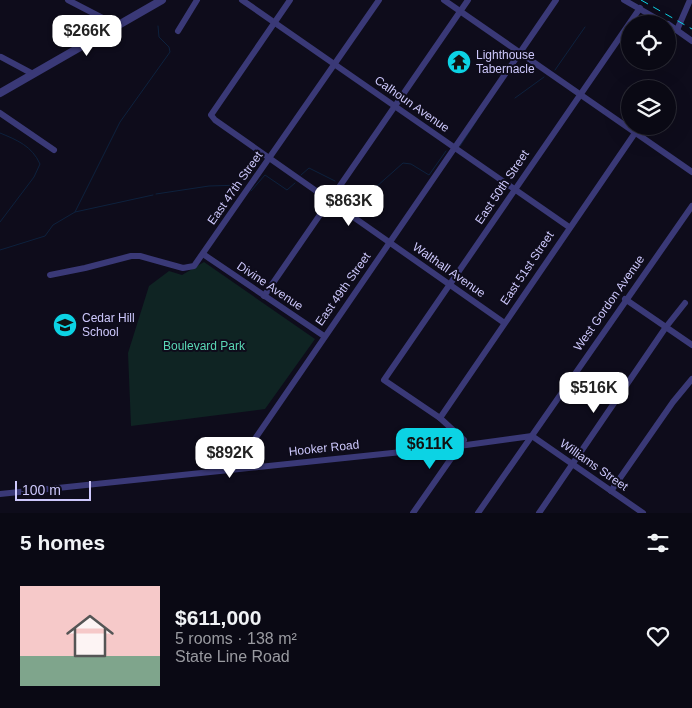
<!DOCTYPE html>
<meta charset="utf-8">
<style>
:root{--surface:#0a0914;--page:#181722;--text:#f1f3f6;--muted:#999aa0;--line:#2a2a34;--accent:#0cd3e4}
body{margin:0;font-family:Helvetica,sans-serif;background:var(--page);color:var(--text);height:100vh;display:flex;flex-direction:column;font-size:19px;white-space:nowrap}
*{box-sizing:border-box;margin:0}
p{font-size:16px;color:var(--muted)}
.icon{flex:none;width:28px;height:28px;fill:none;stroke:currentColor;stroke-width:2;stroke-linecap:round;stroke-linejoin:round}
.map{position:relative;height:513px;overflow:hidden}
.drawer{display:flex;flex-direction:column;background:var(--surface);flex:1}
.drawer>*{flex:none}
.tools{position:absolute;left:621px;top:15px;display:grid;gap:10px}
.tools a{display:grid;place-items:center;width:55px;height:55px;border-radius:50%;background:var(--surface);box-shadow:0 5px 20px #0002,0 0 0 1px var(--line);font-size:25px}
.scale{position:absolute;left:15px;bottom:12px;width:76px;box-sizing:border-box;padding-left:5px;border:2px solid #cdc8fc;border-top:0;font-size:14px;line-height:18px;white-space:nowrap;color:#cdc8fc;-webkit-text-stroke:4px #0e0c1b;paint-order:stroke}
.price{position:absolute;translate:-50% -42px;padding:0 11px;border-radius:10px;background:#fff;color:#222;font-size:16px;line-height:32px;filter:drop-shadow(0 1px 2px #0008)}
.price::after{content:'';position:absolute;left:50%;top:30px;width:15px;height:11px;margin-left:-8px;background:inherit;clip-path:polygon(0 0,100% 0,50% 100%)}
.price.active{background:var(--accent);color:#111}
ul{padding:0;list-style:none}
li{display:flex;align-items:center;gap:15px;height:125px;padding:0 20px}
li span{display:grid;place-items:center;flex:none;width:140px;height:100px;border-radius:0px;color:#555}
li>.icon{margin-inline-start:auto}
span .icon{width:60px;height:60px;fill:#fffc;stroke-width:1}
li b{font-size:21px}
h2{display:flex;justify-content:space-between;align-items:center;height:60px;padding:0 20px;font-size:21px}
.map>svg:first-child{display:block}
.green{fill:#0f2423}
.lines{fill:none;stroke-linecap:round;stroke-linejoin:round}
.stream{stroke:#0d213d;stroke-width:1}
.minor{stroke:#3a3977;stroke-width:6}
.tertiary{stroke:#3a3977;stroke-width:8}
.rail{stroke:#0cd3e4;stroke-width:1;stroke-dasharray:8 6;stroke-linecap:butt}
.labels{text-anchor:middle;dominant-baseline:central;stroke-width:4;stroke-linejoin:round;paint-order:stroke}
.poi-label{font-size:12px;fill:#cdc8fc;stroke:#0e0c1b;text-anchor:start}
.street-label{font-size:12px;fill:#cdc8fc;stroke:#0e0c1b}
.park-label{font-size:12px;fill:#5ad7b5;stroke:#0e0c1b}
</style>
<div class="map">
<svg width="692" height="513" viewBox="0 0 692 513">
<rect width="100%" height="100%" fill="#0e0c1b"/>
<polygon class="green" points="204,262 315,339 265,409 131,426 128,353 149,286 169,271 182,275"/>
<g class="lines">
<g class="stream">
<polyline points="555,70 585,27"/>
<polyline points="515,98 544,77"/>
<path d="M0 133C17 140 32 146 40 164L34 177 0 222"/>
<polyline points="460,146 477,120"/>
<polyline points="301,175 309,168 335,181"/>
<polyline points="345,186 367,195 403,163 411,164 429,175 446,151"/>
<polyline points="251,191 265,175 287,190 295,183"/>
<polyline points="156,194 209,186 242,185"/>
<polyline points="75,212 120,122 170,52 169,47 159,37 158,26"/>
<polyline points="0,250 45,236 53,225 75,212 153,195"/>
</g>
<g class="minor">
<polyline points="68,0 118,26"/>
<polyline points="242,0 569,227"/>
<polyline points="290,0 211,115 215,120 503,322"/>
<polyline points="444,0 692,172"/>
<polyline points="624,0 666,24"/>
<polyline points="668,24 692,41"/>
<polyline points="677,30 690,0"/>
<polyline points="178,31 197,0"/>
<polyline points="1,57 33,74"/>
<polyline points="0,113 54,150"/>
<polyline points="203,254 324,336"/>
<polyline points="50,275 85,268 131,256 140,256 183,268 194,266 379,0"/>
<polyline points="264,296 468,0"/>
<polyline points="625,299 692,345"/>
<polyline points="440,418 635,133"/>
<polyline points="235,468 556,0"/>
<polyline points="611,491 673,402 692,379"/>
<polyline points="0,494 459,446 532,436 643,513"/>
<polyline points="413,513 464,440 440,418 384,380 640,8"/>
<polyline points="478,513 692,206"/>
<polyline points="539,513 666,327 685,303"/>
</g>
<polyline class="tertiary" points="0,93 162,0"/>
<polyline class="rail" points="641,0 692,29"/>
</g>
<defs>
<g id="temple-disc" transform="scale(1.25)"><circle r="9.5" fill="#0cd3e4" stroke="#0e0c1b"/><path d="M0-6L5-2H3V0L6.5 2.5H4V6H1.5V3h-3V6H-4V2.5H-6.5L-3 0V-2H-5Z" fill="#111"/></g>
<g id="school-disc" transform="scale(1.25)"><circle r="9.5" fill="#0cd3e4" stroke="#0e0c1b"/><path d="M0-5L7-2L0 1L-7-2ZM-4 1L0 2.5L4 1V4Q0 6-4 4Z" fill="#111"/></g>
</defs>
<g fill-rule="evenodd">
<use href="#temple-disc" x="459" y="62"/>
<use href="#school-disc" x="65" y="325"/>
</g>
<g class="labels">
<g class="poi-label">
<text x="476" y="55">Lighthouse<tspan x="476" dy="14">Tabernacle</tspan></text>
<text x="82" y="318">Cedar Hill<tspan x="82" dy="14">School</tspan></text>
</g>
<g class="street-label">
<text transform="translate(412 104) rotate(35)">Calhoun Avenue</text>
<text transform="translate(502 187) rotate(-56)">East 50th Street</text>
<text transform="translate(235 188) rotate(-55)">East 47th Street</text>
<text transform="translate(527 268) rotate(-56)">East 51st Street</text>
<text transform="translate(449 270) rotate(35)">Walthall Avenue</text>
<text transform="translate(270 286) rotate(34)">Divine Avenue</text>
<text transform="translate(343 289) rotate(-55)">East 49th Street</text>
<text transform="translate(609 303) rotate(-55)">West Gordon Avenue</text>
<text transform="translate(324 448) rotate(-6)">Hooker Road</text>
<text transform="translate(594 465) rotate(35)">Williams Street</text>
</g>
<g class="park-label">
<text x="204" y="346">Boulevard Park</text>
</g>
</g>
</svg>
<div class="tools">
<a><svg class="icon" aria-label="locate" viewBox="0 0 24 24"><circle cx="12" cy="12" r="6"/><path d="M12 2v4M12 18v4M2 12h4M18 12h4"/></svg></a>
<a><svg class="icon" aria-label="layers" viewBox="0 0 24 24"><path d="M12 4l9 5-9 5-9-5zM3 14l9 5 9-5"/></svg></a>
</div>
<div class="scale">100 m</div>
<b class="price" style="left:87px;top:57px">$266K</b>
<b class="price" style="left:349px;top:227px">$863K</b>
<b class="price" style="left:594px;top:414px">$516K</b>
<b class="price active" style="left:430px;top:470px">$611K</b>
<b class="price" style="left:230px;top:479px">$892K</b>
</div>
<section class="drawer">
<h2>5 homes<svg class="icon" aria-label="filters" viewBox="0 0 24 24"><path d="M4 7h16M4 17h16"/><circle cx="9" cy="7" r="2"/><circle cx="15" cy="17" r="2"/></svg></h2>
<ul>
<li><span style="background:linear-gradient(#f6c9c9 70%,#7fa58c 0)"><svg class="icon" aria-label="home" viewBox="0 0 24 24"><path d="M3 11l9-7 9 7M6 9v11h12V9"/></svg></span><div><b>$611,000</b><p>5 rooms · 138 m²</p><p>State Line Road</p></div><svg class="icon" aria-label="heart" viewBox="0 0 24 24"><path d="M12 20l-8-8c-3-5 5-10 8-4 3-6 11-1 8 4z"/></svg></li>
</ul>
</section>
